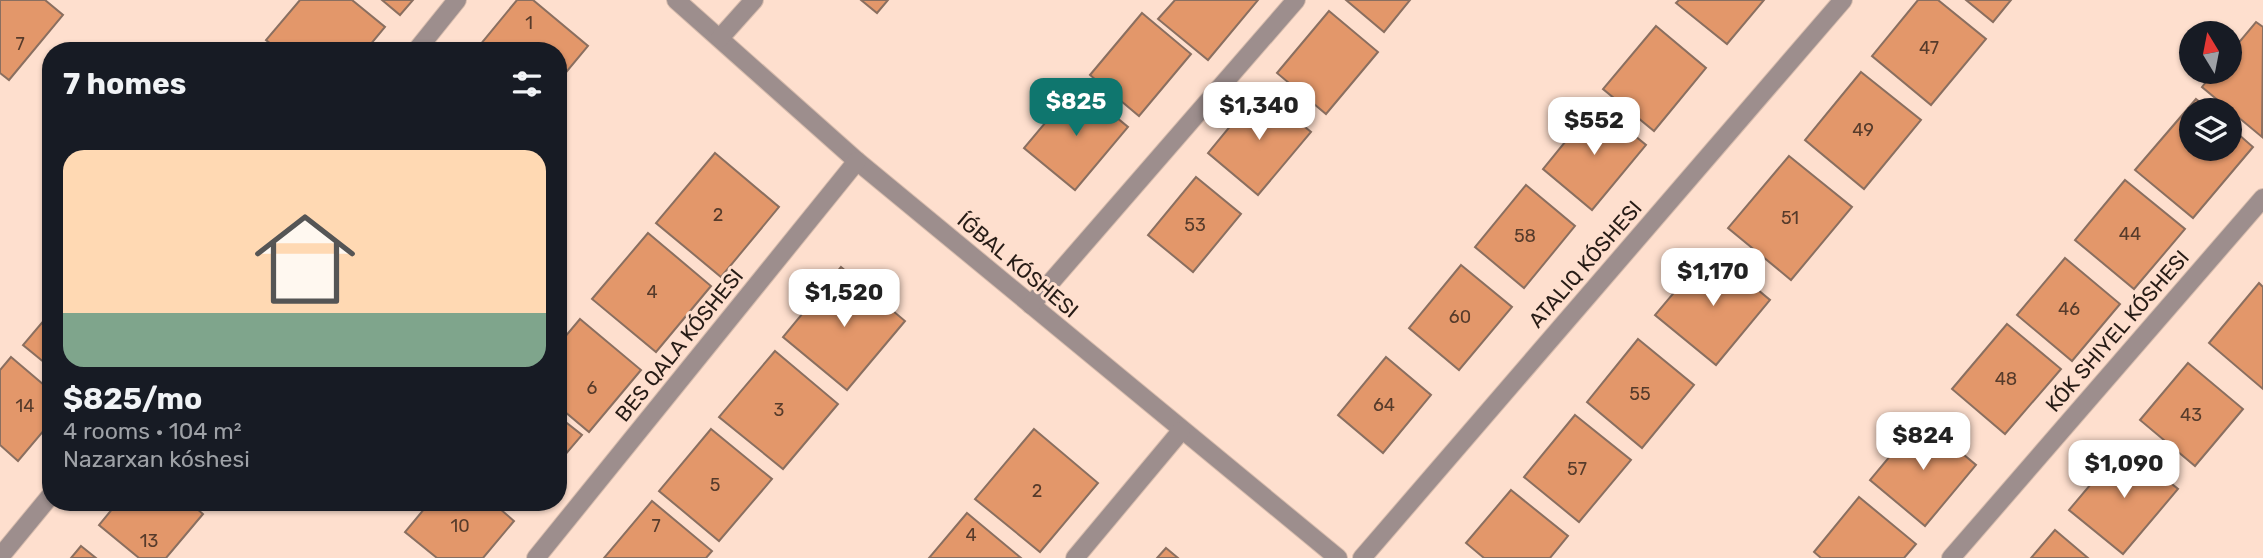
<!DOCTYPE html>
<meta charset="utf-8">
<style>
:root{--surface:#171b24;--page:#20242c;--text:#f1f3f6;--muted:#9ea1a6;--accent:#0f766e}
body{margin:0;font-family:Rubik,sans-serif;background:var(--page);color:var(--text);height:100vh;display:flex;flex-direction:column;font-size:26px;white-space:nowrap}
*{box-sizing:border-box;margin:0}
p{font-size:23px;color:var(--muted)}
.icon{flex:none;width:38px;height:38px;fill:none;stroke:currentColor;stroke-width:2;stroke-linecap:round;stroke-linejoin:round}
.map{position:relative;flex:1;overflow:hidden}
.sheet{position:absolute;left:42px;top:42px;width:525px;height:469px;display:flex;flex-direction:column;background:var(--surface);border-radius:28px;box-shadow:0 2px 5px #0004}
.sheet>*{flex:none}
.needle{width:46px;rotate:350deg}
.fabs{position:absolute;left:2179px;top:21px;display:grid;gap:14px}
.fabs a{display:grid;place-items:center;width:63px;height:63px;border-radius:50%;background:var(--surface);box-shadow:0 2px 5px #0004;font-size:35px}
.price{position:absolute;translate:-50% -60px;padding:0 16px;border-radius:14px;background:#fff;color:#222;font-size:23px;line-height:46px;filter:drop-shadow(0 2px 4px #0008)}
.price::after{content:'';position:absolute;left:50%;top:42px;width:21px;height:16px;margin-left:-10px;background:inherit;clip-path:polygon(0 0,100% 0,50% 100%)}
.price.on{background:var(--accent);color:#fff}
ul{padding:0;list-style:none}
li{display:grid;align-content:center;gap:14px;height:371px;padding:0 21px}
li span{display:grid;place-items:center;height:217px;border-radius:21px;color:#555}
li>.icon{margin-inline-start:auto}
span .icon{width:126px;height:126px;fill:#fffc;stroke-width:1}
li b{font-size:30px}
h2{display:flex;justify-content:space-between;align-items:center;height:84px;padding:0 21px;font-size:30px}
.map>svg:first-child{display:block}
.building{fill:#e3976a;stroke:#8a6f60;stroke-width:2}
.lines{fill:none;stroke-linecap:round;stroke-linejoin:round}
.minor-casing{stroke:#d7bcad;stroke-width:20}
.minor{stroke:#9d8e8d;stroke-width:18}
.labels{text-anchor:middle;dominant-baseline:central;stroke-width:6;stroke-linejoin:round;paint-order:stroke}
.number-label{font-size:18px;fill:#563b2b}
.street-label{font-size:21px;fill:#271c16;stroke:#fedfce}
</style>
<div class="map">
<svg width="2263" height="558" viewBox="0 0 2263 558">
<rect width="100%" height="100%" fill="#fedfce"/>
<g class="building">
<polygon points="0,0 45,0 63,15 9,80 0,73"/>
<polygon points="300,0 352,0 385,27 365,51 280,51 266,40"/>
<polygon points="382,0 413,0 400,15"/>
<polygon points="517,0 533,0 588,46 558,82 558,51 475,51"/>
<polygon points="861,0 888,0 877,13"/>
<polygon points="1175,0 1258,0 1208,60 1158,19"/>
<polygon points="1346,0 1410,0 1384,32"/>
<polygon points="1679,0 1764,0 1727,44 1676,3"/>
<polygon points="1918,0 1938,0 1986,39 1931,105 1872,56"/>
<polygon points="1966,0 2011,0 1993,22"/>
<polygon points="1329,11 1378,52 1326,114 1277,73"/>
<polygon points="1142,13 1191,54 1139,116 1090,75"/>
<polygon points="2256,22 2263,27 2262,137 2202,87 2214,72 2230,72 2230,53"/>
<polygon points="1656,26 1706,68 1654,131 1603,89"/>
<polygon points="1861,72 1921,120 1864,189 1805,140"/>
<polygon points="1077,85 1128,127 1075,190 1024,148"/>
<polygon points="1260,90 1311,132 1258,195 1208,153"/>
<polygon points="2196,99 2210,110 2191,110 2191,149 2230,149 2230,127 2253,147 2193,218 2135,170"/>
<polygon points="1596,104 1646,145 1592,210 1543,169"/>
<polygon points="715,153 779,207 721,277 656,223"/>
<polygon points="1789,156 1852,207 1791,280 1728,228"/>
<polygon points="1196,177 1241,214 1193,272 1148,235"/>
<polygon points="2125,180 2185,229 2134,289 2075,240"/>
<polygon points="1526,185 1575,226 1524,288 1475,247"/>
<polygon points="648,233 711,286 656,352 592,299"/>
<polygon points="1710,250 1770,300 1716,365 1655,315"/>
<polygon points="2065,258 2120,304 2072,361 2017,315"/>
<polygon points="1461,265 1512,307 1459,370 1409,328"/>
<polygon points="841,267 905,321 847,390 783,337"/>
<polygon points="2259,283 2263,287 2263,389 2209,343"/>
<polygon points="51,312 51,368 23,345"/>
<polygon points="580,319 641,370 589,432 558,406 558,345"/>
<polygon points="2007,324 2061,369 2005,434 1952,389"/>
<polygon points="1638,339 1694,385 1642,448 1587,402"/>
<polygon points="775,351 838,404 783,469 719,417"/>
<polygon points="11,357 51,391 51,422 18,461 0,445 0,370"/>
<polygon points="1386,357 1431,395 1383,453 1338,415"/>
<polygon points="2188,363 2243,409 2195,466 2140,420"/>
<polygon points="1575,415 1631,460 1579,522 1524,477"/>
<polygon points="558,416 582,435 558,463"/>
<polygon points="1921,419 1976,465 1925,526 1870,480"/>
<polygon points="711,429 772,479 719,541 659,491"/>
<polygon points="1034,429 1098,483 1040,552 975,499"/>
<polygon points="2124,445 2178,489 2123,554 2069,510"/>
<polygon points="1511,490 1568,536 1550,558 1484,558 1466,543"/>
<polygon points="1859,497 1916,544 1904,558 1821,558 1814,552"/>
<polygon points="652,501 712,551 706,558 604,558"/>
<polygon points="118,502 189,502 203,514 166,558 139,558 99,525"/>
<polygon points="430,502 492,502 514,521 483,558 437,558 405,532"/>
<polygon points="967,513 1021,558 929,558"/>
<polygon points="2055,530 2088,558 2031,558"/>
<polygon points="81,546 96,558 71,558"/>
<polygon points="1166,548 1178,558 1157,558"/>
</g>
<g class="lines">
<g class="minor-casing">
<g id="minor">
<polyline points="676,0 857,161 1338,558"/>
<polyline points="720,38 754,0"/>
<polyline points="416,51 457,0"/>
<polyline points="1031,305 1296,0"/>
<polyline points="0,557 51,495"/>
<polyline points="536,558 857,161"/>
<polyline points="1075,558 1181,431"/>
<polyline points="1362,558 1843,0"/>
<polyline points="1951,558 2263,198"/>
</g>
</g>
<use href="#minor" class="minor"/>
</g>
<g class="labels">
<g class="number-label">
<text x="529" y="23">1</text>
<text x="20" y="44">7</text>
<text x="1929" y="48">47</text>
<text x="1863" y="130">49</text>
<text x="718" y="215">2</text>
<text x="1790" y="218">51</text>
<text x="1195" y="225">53</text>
<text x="2130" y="234">44</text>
<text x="1525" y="236">58</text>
<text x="652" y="292">4</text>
<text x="2069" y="309">46</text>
<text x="1460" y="317">60</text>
<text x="2006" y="379">48</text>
<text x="592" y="388">6</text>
<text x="1640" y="394">55</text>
<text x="1384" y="405">64</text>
<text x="25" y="406">14</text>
<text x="779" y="410">3</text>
<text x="2191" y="415">43</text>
<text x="1577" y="469">57</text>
<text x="715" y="485">5</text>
<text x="1037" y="491">2</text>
<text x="460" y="526">10</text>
<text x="656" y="526">7</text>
<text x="971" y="535">4</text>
<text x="149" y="541">13</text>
</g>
<g class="street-label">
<text transform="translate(1585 264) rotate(-49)">ATALIQ KÓSHESI</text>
<text transform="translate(1018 265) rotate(40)">ÍǴBAL KÓSHESI</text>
<text transform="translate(2117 331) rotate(-49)">KÓK SHIYEL KÓSHESI</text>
<text transform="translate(679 345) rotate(-51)">BES QALA KÓSHESI</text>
</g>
</g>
</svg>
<div class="fabs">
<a><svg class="needle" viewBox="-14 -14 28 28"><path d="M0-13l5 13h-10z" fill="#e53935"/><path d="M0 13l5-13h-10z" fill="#9ea1a6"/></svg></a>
<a><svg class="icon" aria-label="layers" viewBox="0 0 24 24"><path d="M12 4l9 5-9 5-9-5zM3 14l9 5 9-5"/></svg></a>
</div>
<b class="price on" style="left:1076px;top:138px">$825</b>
<b class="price" style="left:1259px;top:142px">$1,340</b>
<b class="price" style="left:1594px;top:157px">$552</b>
<b class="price" style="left:1713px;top:308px">$1,170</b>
<b class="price" style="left:844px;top:329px">$1,520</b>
<b class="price" style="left:1923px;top:472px">$824</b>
<b class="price" style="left:2124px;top:500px">$1,090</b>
<section class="sheet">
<h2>7 homes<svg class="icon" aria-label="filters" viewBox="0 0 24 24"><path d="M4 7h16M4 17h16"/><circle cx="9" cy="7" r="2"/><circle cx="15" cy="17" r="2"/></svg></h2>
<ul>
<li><span style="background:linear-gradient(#ffd9b3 75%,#7fa58c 0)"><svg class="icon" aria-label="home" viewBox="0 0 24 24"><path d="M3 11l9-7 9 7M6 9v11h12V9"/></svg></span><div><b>$825/mo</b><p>4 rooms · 104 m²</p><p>Nazarxan kóshesi</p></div></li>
</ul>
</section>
</div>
